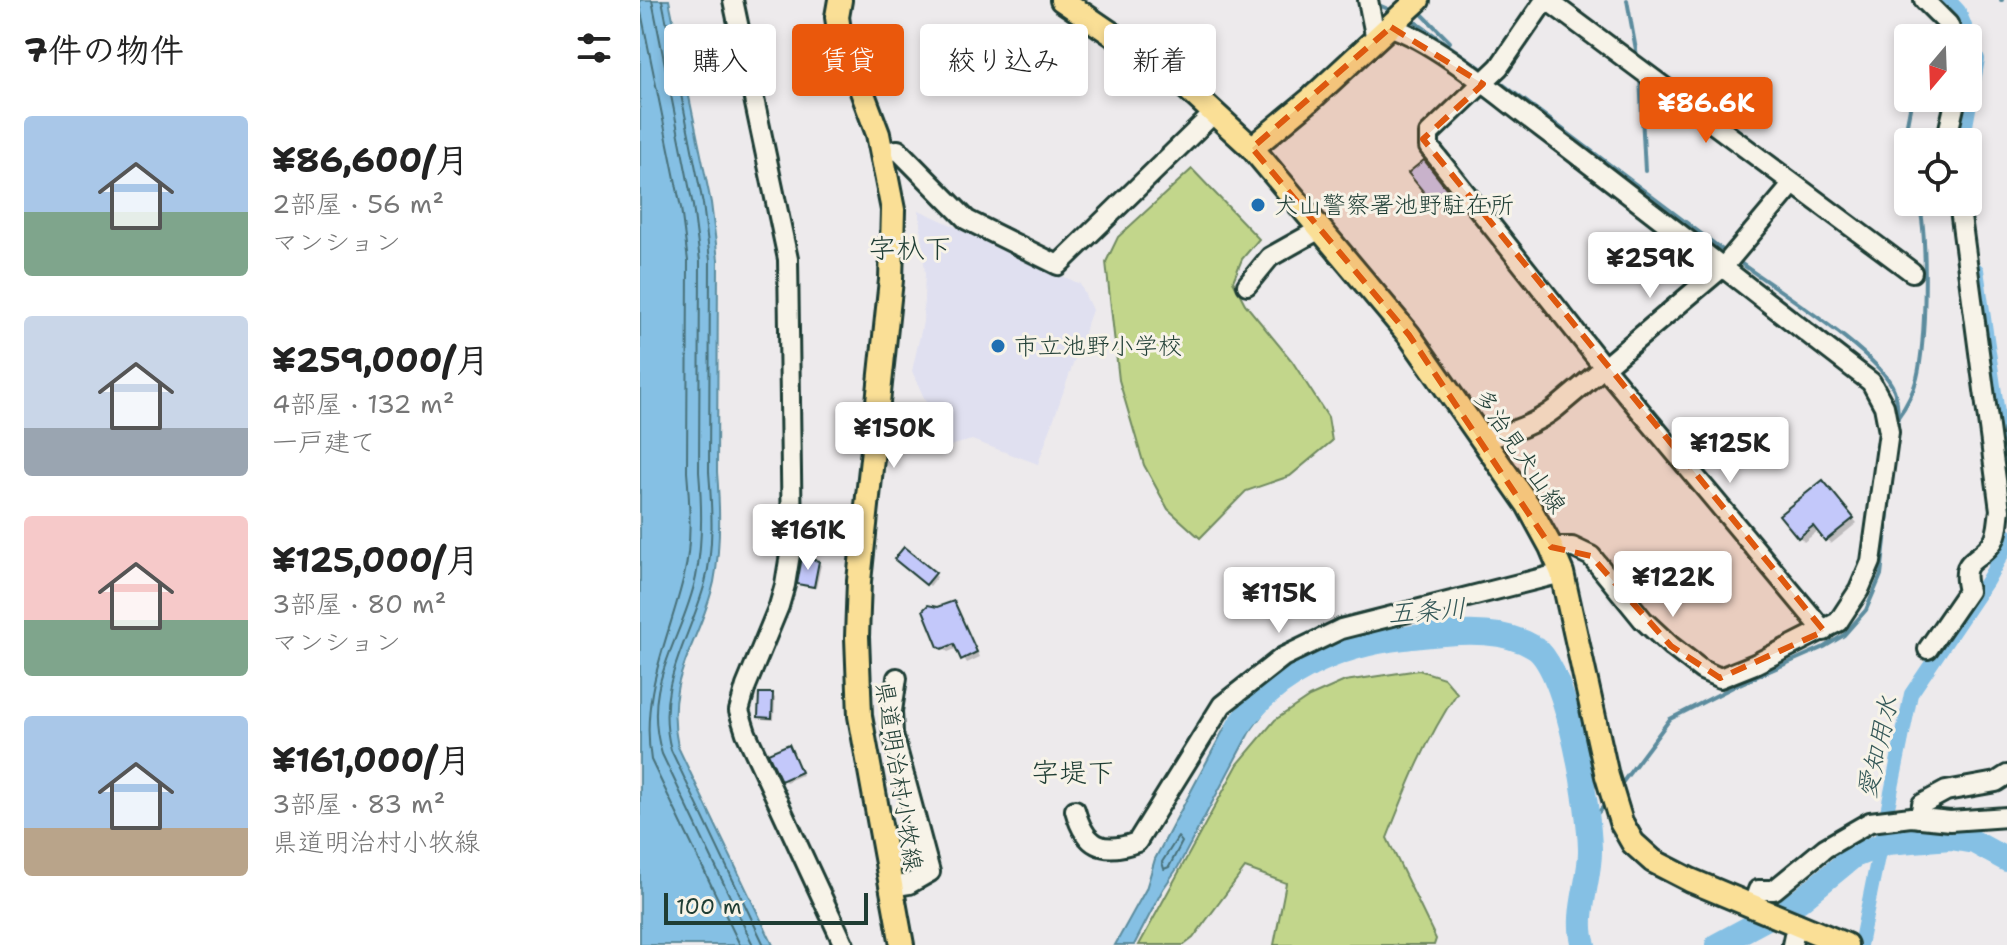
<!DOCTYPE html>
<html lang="ja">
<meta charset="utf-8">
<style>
:root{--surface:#fff;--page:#f6f6f6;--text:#222;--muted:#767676;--accent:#ea580c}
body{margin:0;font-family:"Shantell Sans","Klee One",sans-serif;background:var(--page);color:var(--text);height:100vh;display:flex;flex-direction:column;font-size:30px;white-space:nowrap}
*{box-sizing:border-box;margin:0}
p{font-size:26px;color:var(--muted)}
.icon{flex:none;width:44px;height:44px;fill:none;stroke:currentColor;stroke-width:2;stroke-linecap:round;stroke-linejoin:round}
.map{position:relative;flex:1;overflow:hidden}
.drawer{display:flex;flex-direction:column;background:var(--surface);width:640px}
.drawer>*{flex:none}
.hud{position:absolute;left:24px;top:24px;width:760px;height:72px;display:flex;gap:16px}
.needle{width:52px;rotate:199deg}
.controls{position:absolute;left:1254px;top:24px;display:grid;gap:16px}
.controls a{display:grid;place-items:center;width:88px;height:88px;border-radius:8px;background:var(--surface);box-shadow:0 4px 12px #0003;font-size:40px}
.scale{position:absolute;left:24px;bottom:20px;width:204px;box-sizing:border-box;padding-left:8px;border:4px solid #1f3d34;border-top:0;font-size:22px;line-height:28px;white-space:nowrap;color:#1f3d34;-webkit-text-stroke:6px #f7f3e8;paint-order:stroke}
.price{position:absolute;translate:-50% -68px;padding:0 18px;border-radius:8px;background:#fff;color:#222;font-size:26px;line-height:52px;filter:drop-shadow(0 2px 4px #0008)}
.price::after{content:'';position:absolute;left:50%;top:48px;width:24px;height:18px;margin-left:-12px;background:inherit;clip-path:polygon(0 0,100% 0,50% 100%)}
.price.selected{background:var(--accent);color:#fff}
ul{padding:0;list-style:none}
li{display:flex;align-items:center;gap:24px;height:200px;padding:0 24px}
li span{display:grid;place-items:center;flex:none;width:224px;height:160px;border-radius:8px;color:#555}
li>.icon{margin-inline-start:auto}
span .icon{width:96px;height:96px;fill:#fffc;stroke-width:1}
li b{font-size:34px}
h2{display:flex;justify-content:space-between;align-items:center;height:96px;padding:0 24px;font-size:34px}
.pill{padding:0 28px;border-radius:8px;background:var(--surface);box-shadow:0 4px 12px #0003;font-size:28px;line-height:72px}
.pill.selected{background:var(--accent);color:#fff}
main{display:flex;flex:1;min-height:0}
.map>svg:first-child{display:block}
.built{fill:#e0e0f0}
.green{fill:#c2d68b;stroke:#708a60;stroke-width:2}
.water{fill:#85c0e4;stroke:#5c8c9e;stroke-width:2}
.shadow{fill:#0003}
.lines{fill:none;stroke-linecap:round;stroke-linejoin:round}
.shore{stroke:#48717a;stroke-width:2}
.stream{stroke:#5c8c9e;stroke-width:4}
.canal{stroke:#85c0e4;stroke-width:14}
.river{stroke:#85c0e4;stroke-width:24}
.building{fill:#c3c8fa;stroke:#1f3d34;stroke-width:2}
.minor-casing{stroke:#1f3d34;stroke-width:24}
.major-casing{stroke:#1f3d34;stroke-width:28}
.minor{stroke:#f7f3e8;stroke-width:18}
.major{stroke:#fadf96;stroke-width:22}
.marked{fill:#de580e;fill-opacity:0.2;stroke:#de580e;stroke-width:6;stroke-dasharray:16 10;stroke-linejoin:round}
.poi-dot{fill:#1f6fb2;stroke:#f7f3e8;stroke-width:3}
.labels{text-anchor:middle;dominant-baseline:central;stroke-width:6;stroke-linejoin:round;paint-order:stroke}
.poi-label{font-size:24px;fill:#1f3d34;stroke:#f7f3e8;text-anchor:start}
.street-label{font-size:24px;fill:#1f3d34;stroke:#f7f3e8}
.water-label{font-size:26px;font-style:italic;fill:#335757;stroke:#f7f3e8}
.quarter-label{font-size:28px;fill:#1f3d34;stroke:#f7f3e8}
</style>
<main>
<section class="drawer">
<h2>7件の物件<svg class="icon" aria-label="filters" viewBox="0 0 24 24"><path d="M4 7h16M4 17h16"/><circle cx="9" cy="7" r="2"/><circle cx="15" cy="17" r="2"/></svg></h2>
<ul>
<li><span style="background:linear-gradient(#a9c7e8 60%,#7fa58c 0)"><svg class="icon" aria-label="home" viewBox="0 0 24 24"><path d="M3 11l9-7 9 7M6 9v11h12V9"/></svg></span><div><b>¥86,600/月</b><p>2部屋 · 56 m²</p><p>マンション</p></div></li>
<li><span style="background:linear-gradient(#c9d6e8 70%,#9aa5b1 0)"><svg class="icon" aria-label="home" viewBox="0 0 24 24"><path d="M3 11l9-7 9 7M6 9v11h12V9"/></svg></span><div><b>¥259,000/月</b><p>4部屋 · 132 m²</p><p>一戸建て</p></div></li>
<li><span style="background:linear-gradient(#f6c9c9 65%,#7fa58c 0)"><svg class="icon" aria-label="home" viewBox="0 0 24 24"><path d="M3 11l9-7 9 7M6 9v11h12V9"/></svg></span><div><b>¥125,000/月</b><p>3部屋 · 80 m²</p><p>マンション</p></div></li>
<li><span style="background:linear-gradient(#a9c7e8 70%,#b9a48a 0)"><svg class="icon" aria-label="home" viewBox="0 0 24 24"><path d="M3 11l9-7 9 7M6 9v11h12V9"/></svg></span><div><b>¥161,000/月</b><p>3部屋 · 83 m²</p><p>県道明治村小牧線</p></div></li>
</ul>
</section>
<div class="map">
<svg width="1367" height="945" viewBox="0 0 1367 945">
<rect width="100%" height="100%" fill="#edeaec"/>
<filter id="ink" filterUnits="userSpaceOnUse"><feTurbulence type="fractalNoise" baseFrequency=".0125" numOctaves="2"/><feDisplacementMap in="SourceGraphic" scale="16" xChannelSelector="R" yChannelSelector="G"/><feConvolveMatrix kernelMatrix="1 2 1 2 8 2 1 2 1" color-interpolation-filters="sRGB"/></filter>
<g filter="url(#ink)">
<polygon class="built" points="279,210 440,284 452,310 398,464 332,440 306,447 272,371 283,322 285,273"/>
<g class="green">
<polygon points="552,169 619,239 602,259 593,281 605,304 652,361 688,417 692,441 650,476 606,491 560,538 528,509 504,465 479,380 466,262 478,237"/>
<path d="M779 670 804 678 817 693C786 739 767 787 747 838L796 939 794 945H634L646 883 605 868 553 938 544 945H499L598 764 635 720 669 697 705 681Z"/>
</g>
<g class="water">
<path d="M0 0H29L71 203 78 260 77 472C80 508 81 546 74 582 60 643 23 678 38 747L133 945H0Z"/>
<polygon points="610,697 625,711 609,733 538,867 523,889 494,945 475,945 506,889 515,859 584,729"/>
</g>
<g class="shadow">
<polygon points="789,167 813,199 801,209 796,205"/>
<polygon points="1188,487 1217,523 1191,544 1179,530 1164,542 1142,516"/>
<polygon points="264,550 297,577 290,586 257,559"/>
<polygon points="178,563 181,565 176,588 162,586 160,583"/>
<polygon points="314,603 340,657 327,663 318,648 308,652 300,646 298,609"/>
<polygon points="132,695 135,698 134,720 122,719 120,717"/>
<polygon points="151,749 162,775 146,782 143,779"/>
</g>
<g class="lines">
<g class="shore">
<path d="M12 0 53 206 60 261 59 472C62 507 63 542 56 577 43 640 0 683 22 754L113 945"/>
<path d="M22 0 63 204 70 260 69 472C72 508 74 548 65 583 49 642 14 686 31 750L124 945"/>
<path d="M0 7 41 208 48 261 47 472C50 506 52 543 44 576 29 639 0 693 11 760L100 945"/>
<polygon points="538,837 542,842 529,867 524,869 522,862"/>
</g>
<g class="stream">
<polyline points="987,0 998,61"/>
<polyline points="1361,0 1362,0"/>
<polyline points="734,3 755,12"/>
<polyline points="779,11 810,42"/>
<polyline points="771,19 845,71"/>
<polyline points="1268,52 1268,59"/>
<polyline points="1000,77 1005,171"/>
<polyline points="856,79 1088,254"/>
<polyline points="1268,167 1265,134 1272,98"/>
<path d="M1095 259C1131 286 1240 353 1254 390 1259 403 1258 421 1257 434"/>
<path d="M1258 417C1267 405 1273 393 1277 378 1286 341 1288 239 1279 202"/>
<polyline points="979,787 1030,719 1095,686 1184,647 1204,635 1226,610 1241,575 1254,462"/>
<polyline points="948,824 964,806"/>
</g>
<g class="canal">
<polyline points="1309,0 1319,11 1338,59 1323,142"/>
<polyline points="1337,270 1367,475"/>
<polyline points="1220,945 1271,694 1347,581 1365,549 1367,535"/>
</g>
<g class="river">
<path d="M598 727C636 673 700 645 764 638 802 634 848 627 884 642 888 644 896 648 899 651 929 681 949 806 950 849 951 879 934 915 944 945"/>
<polyline points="1077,945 1159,901 1214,856 1247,843 1311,838 1334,842 1367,860"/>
</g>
</g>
<g class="building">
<polygon points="784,160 810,193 795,206 768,173"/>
<polygon points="1183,480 1214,518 1185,541 1173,526 1158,538 1139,515"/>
<polygon points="264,547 296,573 286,585 254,559"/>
<polygon points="162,557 179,561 174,587 157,584"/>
<polygon points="314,601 337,652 321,660 314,644 302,649 298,647 283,610 288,605 297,607"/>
<polygon points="119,693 133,693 132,718 118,717"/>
<polygon points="149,744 161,772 141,781 128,753"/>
</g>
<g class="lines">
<g class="minor-casing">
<g id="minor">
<polyline points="93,0 148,259 152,542 145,585 139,606 106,686 99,711 106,733 204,945"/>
<polyline points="728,0 736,40"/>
<polyline points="905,0 859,67 789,134 789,147 963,366 1184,631"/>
<polyline points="907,0 1272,272"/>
<polyline points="1284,0 1308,24 1314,38"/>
<path d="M751 27C798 43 860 97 902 128 1013 212 1121 298 1231 382L1244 406 1249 432 1231 562 1219 590 1198 622 1115 664 1080 678 1062 670 1031 646 1003 620 951 556 932 547H911"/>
<polyline points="1306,142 1316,98"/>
<polyline points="243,152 258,150 327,220 418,265 575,112"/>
<polyline points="607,285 630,257 680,229"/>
<path d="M843 440C870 432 893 426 916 408L1084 266 1153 184"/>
<path d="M1288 649 1328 591C1319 557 1337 564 1352 543 1359 534 1358 520 1360 510L1319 202"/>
<path d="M435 810C445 846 462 855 497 842L582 705 643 657 701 629 922 573"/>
<polyline points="1280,818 1282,804 1306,791 1356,782 1367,775"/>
<polyline points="250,887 269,884 290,872 253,734 252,711 257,678"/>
<polyline points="1112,907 1118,890 1134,890 1185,848 1230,822 1271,817 1310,821 1367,817"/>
<polyline points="1152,945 1156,926"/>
</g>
</g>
<g class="major-casing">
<g id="major">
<polyline points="200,0 197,17 199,30 238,134 253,210 251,280 219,581 217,637 220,716 262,945"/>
<polyline points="422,0 535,77 612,148 769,335 888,505 911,547 922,573 967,776 981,822 993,843 1013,861 1050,880 1206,945"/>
<polyline points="612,148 671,99 778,0"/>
</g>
</g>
<use href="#minor" class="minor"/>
<use href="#major" class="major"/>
</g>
</g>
<path class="marked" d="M751 27 843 84 783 139 1184 631 1080 678 1031 646 951 556 911 547 769 335 612 148Z"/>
<g class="poi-dot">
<circle cx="618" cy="205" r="8"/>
<circle cx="358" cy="346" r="8"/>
</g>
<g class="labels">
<g class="poi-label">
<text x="634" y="205">犬山警察署池野駐在所</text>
<text x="374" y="346">市立池野小学校</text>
</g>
<g class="street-label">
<text transform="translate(880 451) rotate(56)">多治見犬山線</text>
<text transform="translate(259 776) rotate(81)">県道明治村小牧線</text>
</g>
<g class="water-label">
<text transform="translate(787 610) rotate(-4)">五条川</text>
<text transform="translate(1237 747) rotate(-77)">愛知用水</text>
</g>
<g class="quarter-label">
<text x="270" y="248">字杁下</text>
<text x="433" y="772">字堤下</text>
</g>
</g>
</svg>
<div class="controls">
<a><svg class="needle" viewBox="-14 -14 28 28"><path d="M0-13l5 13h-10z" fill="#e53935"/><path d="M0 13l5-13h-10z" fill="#767676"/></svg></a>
<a><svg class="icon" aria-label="locate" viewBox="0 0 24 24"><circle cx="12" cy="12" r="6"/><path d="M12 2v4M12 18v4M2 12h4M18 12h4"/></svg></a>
</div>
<div class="scale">100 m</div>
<b class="price selected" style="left:1066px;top:145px">¥86.6K</b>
<b class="price" style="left:1010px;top:300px">¥259K</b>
<b class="price" style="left:254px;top:470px">¥150K</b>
<b class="price" style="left:1090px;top:485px">¥125K</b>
<b class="price" style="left:168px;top:572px">¥161K</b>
<b class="price" style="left:1033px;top:619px">¥122K</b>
<b class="price" style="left:639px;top:635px">¥115K</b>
<div class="hud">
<a class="pill">購入</a>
<a class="pill selected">賃貸</a>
<a class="pill">絞り込み</a>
<a class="pill">新着</a>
</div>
</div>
</main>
